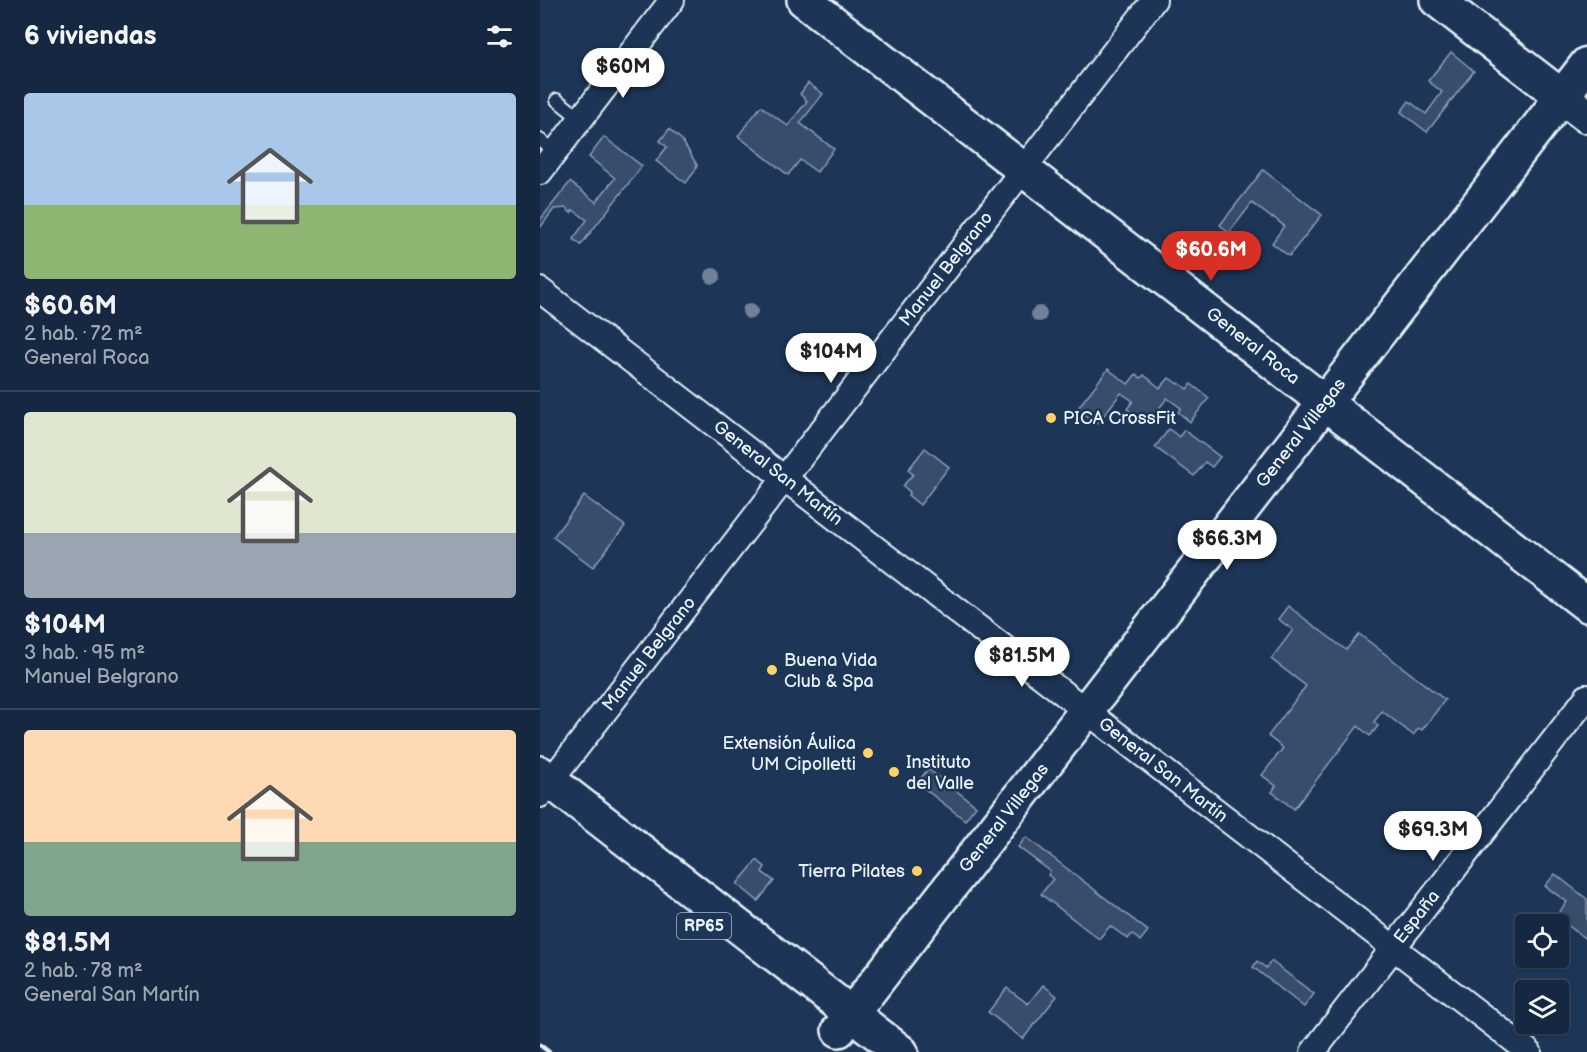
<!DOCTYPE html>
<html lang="es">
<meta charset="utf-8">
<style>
:root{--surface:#162841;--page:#1f3048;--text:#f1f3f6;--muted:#9ea6b1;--line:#35445a;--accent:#d93025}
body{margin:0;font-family:"Balsamiq Sans",sans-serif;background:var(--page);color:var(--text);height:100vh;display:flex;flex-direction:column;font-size:22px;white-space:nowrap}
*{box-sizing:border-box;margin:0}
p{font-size:20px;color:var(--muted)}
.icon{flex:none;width:33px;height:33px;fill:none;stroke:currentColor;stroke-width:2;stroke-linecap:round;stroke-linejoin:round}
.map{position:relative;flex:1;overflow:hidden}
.sheet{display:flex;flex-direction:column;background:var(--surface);width:540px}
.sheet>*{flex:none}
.tools{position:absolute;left:975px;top:914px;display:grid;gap:12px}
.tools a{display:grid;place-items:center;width:54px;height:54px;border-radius:6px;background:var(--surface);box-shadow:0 2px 4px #0004,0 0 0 2px var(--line);font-size:30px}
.price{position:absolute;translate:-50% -51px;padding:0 14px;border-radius:21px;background:#fff;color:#222;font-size:20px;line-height:39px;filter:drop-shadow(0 2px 3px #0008)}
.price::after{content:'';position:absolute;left:50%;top:36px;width:18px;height:14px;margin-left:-9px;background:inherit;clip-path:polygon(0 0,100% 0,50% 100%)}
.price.active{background:var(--accent);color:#fff}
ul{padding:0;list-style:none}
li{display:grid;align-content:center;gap:12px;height:318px;padding:0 24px}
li+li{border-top:2px solid var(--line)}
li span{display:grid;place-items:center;height:186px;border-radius:6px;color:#555}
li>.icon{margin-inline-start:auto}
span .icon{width:108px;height:108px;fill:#fffc;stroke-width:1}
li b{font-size:26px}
h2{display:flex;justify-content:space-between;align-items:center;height:72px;padding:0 24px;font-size:26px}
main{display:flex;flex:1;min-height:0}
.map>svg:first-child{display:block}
.green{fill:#374d6c;stroke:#909fb2;stroke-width:1.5}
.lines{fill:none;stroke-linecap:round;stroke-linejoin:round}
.lane-casing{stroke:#e8f1f8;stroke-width:16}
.street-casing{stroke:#e8f1f8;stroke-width:28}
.secondary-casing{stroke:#e8f1f8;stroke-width:38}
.primary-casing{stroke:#e8f1f8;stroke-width:38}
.lane{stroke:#1d3557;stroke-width:12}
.street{stroke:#1d3557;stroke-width:24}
.secondary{stroke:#1d3557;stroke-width:33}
.primary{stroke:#1d3557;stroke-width:33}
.rail{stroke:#e8f1f8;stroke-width:4.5}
.tree{fill:#708198}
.poi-dot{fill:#ffd166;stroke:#1d3557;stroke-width:2}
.labels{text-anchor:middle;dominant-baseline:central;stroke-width:5;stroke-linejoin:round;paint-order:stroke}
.shield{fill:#1d3557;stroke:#abb9c8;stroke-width:1.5}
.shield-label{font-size:16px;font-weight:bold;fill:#e8f1f8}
.street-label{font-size:18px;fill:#e8f1f8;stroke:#1d3557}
.poi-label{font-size:18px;fill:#e8f1f8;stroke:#1d3557;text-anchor:start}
</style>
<main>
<section class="sheet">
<h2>6 viviendas<svg class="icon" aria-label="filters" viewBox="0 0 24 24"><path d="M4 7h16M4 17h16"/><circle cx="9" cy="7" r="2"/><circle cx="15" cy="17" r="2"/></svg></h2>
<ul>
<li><span style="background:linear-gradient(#a9c7e8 60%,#8fb573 0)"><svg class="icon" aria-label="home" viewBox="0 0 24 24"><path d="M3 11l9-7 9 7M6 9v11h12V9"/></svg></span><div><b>$60.6M</b><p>2 hab. · 72 m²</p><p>General Roca</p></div></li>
<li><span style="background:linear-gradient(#dfe7d0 65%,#9aa5b1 0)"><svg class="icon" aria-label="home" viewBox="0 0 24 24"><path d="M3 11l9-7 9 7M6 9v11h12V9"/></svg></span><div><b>$104M</b><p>3 hab. · 95 m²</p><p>Manuel Belgrano</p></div></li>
<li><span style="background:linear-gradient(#ffd9b3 60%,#7fa58c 0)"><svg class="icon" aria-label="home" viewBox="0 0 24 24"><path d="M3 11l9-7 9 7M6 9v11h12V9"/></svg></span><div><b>$81.5M</b><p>2 hab. · 78 m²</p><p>General San Martín</p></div></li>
</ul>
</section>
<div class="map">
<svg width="1047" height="1052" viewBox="0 0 1047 1052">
<rect width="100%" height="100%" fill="#1d3557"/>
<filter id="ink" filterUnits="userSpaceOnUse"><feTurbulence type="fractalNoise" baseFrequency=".0167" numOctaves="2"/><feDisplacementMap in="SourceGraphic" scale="12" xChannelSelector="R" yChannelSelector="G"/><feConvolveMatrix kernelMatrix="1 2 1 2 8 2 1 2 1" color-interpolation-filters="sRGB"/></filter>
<g filter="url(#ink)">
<g class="green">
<polygon points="911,52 934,71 887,132 861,112 869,101 886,114 902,92 888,81"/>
<polygon points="268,83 283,94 260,123 294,149 277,172 260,160 248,175 198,136 221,106 248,126 267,101 260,94"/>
<polygon points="129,129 142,140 157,165 155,171 146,183 116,161 127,147 120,141"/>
<polygon points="64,137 102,166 41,245 33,239 47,220 33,210 31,213 26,208 14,209 0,228 0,220 30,182 56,202 75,178 49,157"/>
<polygon points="723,170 782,215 749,256 732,243 744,226 733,217 732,218 712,203 689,233 680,225"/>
<polygon points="568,369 588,384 596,374 601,378 604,375 620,388 629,378 638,384 639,383 647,389 651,384 669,398 650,422 638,412 641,408 627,398 609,422 600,415 596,416 587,409 593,401 581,393 557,424 537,409"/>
<polygon points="629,429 639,437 644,430 680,457 672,467 665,462 654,476 615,447"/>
<polygon points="385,448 409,467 380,505 368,495 370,492 363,486 373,474 368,470"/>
<polygon points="44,496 85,526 53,567 13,537"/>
<polygon points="748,606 806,650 819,634 905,700 882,730 879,728 873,735 842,711 834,722 838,726 830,736 818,726 754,809 732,792 736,786 722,775 743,748 728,736 766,686 731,659 753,630 738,619"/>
<polygon points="388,769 436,806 425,820 377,783"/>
<polygon points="486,837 608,931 600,941 592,934 588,939 570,926 559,939 501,894 513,879 508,875 510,871 478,847"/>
<polygon points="217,860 225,867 222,872 234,881 218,901 197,884"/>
<polygon points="1015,874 1047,899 1047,940 1016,916 1027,902 1005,886"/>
<polygon points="717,961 726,968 731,961 774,994 764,1007 713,967"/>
<polygon points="503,985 517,996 483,1039 448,1012 467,988 488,1004"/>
</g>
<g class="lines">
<g class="lane-casing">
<g id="lane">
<polyline points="17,100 41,119"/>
<polyline points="0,140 16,152"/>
</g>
</g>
<g class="street-casing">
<g id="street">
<polyline points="0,172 132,0"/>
<polyline points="0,290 989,1052"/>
<polyline points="0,795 614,0"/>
<polyline points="773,1052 1047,697"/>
</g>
</g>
<g class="secondary-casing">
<g id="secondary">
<polyline points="264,0 1047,605"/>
<polyline points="897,0 1047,116"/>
<polyline points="299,1030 1047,64"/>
</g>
</g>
<g class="primary-casing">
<polyline id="primary" points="0,773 361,1052"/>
</g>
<use href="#lane" class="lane"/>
<use href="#street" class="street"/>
<use href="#secondary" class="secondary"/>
<use href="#primary" class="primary"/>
<polyline class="rail" points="0,1045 9,1052"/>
</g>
<g class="tree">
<circle cx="173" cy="276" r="8"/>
<circle cx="210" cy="311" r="8"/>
<circle cx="499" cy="314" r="8"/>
</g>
</g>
<g class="poi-dot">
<circle cx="511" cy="418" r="6"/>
<circle cx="232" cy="670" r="6"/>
<circle cx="328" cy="753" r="6"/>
<circle cx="354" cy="772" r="6"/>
<circle cx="377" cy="871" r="6"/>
</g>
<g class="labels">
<rect class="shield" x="137" y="913" width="54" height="26" rx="4.5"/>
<g class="shield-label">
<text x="164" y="926">RP65</text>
</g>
<g class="street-label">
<text transform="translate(406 269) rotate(-52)">Manuel Belgrano</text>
<text transform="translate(713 346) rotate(38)">General Roca</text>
<text transform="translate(761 433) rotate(-52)">General Villegas</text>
<text transform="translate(238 473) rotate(38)">General San Martín</text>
<text transform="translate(109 654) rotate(-52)">Manuel Belgrano</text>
<text transform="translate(623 770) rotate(38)">General San Martín</text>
<text transform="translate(464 818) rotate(-52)">General Villegas</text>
<text transform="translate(877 917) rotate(-52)">España</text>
</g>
<g class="poi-label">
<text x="523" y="418">PICA CrossFit</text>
<text x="244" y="660">Buena Vida<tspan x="244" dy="21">Club &amp; Spa</tspan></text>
<text x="316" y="743" text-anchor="end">Extensión Áulica<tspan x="316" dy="21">UM Cipolletti</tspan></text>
<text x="366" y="762">Instituto<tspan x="366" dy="21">del Valle</tspan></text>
<text x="365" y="871" text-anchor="end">Tierra Pilates</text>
</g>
</g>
</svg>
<div class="tools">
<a><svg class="icon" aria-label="locate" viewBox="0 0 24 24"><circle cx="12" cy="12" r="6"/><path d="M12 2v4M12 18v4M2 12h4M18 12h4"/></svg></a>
<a><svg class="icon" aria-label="layers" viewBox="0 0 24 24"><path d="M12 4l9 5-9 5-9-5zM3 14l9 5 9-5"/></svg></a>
</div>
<b class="price" style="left:83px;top:99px">$60M</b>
<b class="price active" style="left:671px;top:282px">$60.6M</b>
<b class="price" style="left:291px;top:384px">$104M</b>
<b class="price" style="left:687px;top:571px">$66.3M</b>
<b class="price" style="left:482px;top:688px">$81.5M</b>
<b class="price" style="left:893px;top:862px">$69.3M</b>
</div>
</main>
